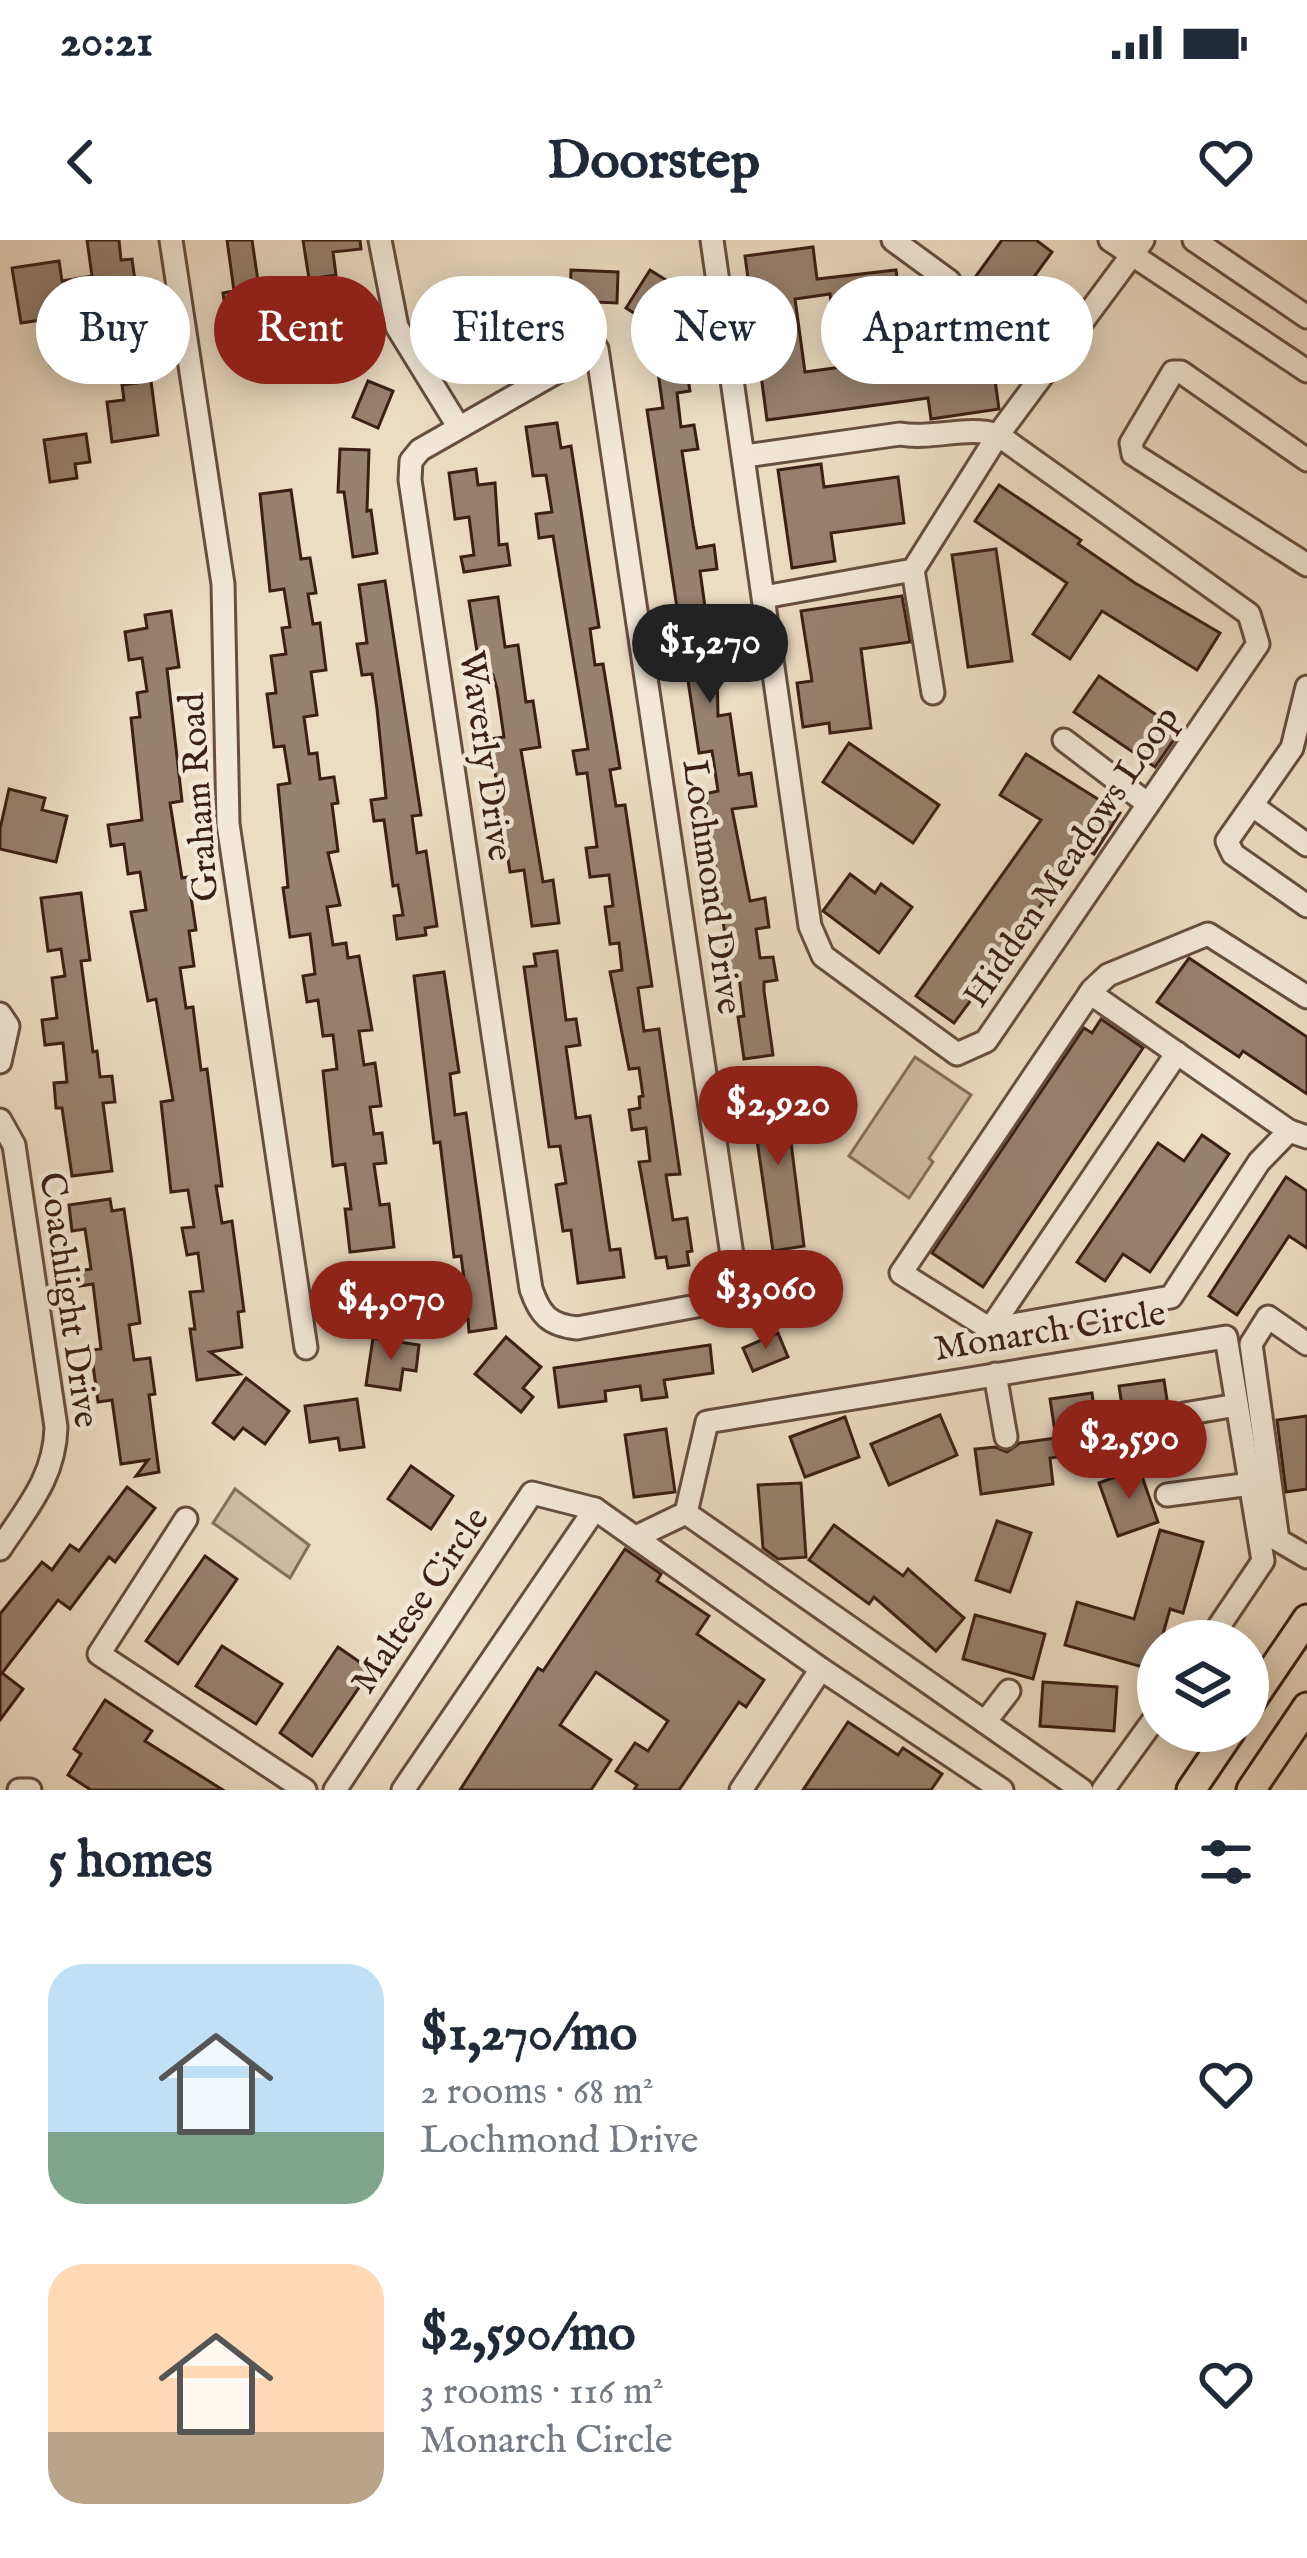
<!DOCTYPE html>
<meta charset="utf-8">
<style>
:root{--surface:#fff;--page:#f2f2f3;--text:#1f2937;--muted:#747a83;--accent:#8f2418}
body{margin:0;font-family:"IM FELL English",serif;background:var(--page);color:var(--text);height:100vh;display:flex;flex-direction:column;font-size:45px;white-space:nowrap}
*{box-sizing:border-box;margin:0}
p{font-size:39px;color:var(--muted)}
.icon{flex:none;width:66px;height:66px;fill:none;stroke:currentColor;stroke-width:2;stroke-linecap:round;stroke-linejoin:round}
.map{position:relative;height:1550px;overflow:hidden}
.drawer{display:flex;flex-direction:column;background:var(--surface);flex:1}
.drawer>*{flex:none}
.banner{position:absolute;left:36px;top:36px;width:1236px;height:108px;display:flex;gap:24px}
.fabs{position:absolute;left:1137px;top:1380px;display:grid;gap:24px}
.fabs a{display:grid;place-items:center;width:132px;height:132px;border-radius:50%;background:var(--surface);box-shadow:0 6px 30px #0003;font-size:60px}
.price{position:absolute;translate:-50% -102px;padding:0 27px;border-radius:42px;background:var(--accent);color:#fff;font-size:39px;line-height:78px;filter:drop-shadow(0 3px 6px #0008)}
.price::after{content:'';position:absolute;left:50%;top:72px;width:36px;height:27px;margin-left:-18px;background:inherit;clip-path:polygon(0 0,100% 0,50% 100%)}
.price.on{background:#222;color:#fff}
ul{padding:0;list-style:none}
li{display:flex;align-items:center;gap:36px;height:300px;padding:0 48px}
li span{display:grid;place-items:center;flex:none;width:336px;height:240px;border-radius:36px;color:#555}
li>.icon{margin-inline-start:auto}
span .icon{width:144px;height:144px;fill:#fffc;stroke-width:1}
li b{font-size:51px}
h2{display:flex;justify-content:space-between;align-items:center;height:144px;padding:0 48px;font-size:51px}
.tag{padding:0 42px;border-radius:54px;background:var(--surface);box-shadow:0 6px 30px #0003;font-size:42px;line-height:108px}
.tag.on{background:var(--accent);color:#fff}
.status{display:flex;justify-content:space-between;align-items:center;height:84px;padding:0 60px;background:var(--surface);direction:ltr}
.status svg{height:33px;fill:currentColor}
header{display:flex;justify-content:space-between;align-items:center;height:156px;padding:0 48px;background:var(--surface);font-size:54px;font-weight:700}
.map>svg:first-child{display:block}
.green{fill:#cebca5;stroke:#846e5d;stroke-width:3}
.building{fill:#97816f;stroke:#3b1f15;stroke-width:3}
.lines{fill:none;stroke-linecap:round;stroke-linejoin:round}
.minor-casing{stroke:#674e40;stroke-width:27}
.major-casing{stroke:#3b1f15;stroke-width:33}
.minor{stroke:#f3e8d8;stroke-width:21}
.major{stroke:#ecdcc3;stroke-width:27}
.labels{text-anchor:middle;dominant-baseline:central;stroke-width:9;stroke-linejoin:round;paint-order:stroke}
.street-label{font-size:36px;fill:#3b1f15;stroke:#f3e8d8}
</style>
<div class="status"><b>20:21</b><svg viewBox="0 0 49 12"><path d="M0 12V9h3v3zM5 12V6h3v6zM10 12V3h3v9zM15 12V0h3v12zM26 1h20v11H26zM47 4h2v5h-2z"/></svg></div>
<header><svg class="icon" aria-label="back" viewBox="0 0 24 24"><path d="M15 5l-7 7 7 7"/></svg>Doorstep<svg class="icon" aria-label="heart" viewBox="0 0 24 24"><path d="M12 20l-8-8c-3-5 5-10 8-4 3-6 11-1 8 4z"/></svg></header>
<div class="map">
<svg width="1307" height="1550" viewBox="0 0 1307 1550">
<rect width="100%" height="100%" fill="#ecdcc3"/>
<filter id="stains"><feTurbulence type="fractalNoise" baseFrequency=".00167" numOctaves="4"/><feColorMatrix values="0 0 0 0 .2 0 0 0 0 .09 0 0 0 0 .02 0 0 0 .5 -.17"/></filter>
<radialGradient id="worn" r=".72"><stop offset=".6" stop-color="#630" stop-opacity="0"/><stop offset="1" stop-color="#630" stop-opacity=".3"/></radialGradient>
<g class="green">
<polygon points="915,817 971,855 929,918 933,922 909,958 849,916"/>
<polygon points="235,1249 309,1305 290,1338 213,1283"/>
</g>
<g class="building">
<polygon points="87,0 119,0 121,20 132,19 136,48 123,50 125,66 96,69 94,56 65,60 65,63 46,66 48,79 21,83 12,28 59,21 62,41 92,36"/>
<polygon points="227,0 252,0 259,48 266,46 270,73 257,75 260,98 230,102 223,53 234,51"/>
<polygon points="303,0 360,0 361,9 333,12 336,35 309,39"/>
<polygon points="1002,0 1036,0 1052,12 986,103 948,75"/>
<polygon points="813,7 817,39 896,30 902,78 834,86 830,54 795,59 805,132 915,117 905,130 992,118 999,169 931,179 928,158 767,180 745,16"/>
<polygon points="571,30 618,32 617,63 570,61"/>
<polygon points="650,30 674,45 666,58 681,68 665,93 626,68"/>
<polygon points="535,54 539,62 551,55 564,79 472,127 462,106 473,101 469,93 507,75 505,70"/>
<polygon points="683,106 690,151 677,153 681,187 694,185 698,209 682,211 693,285 697,308 714,305 717,329 700,331 710,403 726,401 730,429 717,431 718,476 730,474 739,535 751,533 756,566 732,569 750,661 765,658 769,687 756,689 760,718 773,717 777,740 764,742 764,751 773,815 744,819 738,777 744,776 739,737 731,738 705,554 718,551 712,511 699,513 647,170 663,168 655,110"/>
<polygon points="151,141 158,195 112,202 107,162 124,160 122,145"/>
<polygon points="368,141 393,151 378,188 353,177"/>
<polygon points="557,183 561,208 571,206 577,245 599,387 590,389 595,425 603,424 620,528 610,530 616,566 625,565 652,746 638,748 644,791 659,789 680,934 666,935 673,980 687,978 692,1011 687,1012 689,1025 668,1028 666,1017 656,1018 639,922 650,921 646,888 632,890 629,870 640,868 639,857 643,856 639,828 629,829 610,732 622,730 619,703 610,704 605,667 613,666 609,635 590,637 586,608 597,607 587,533 577,534 573,511 588,509 582,472 553,296 539,298 536,274 552,272 546,235 533,236 526,187"/>
<polygon points="86,194 90,222 75,224 77,238 50,242 44,200"/>
<polygon points="340,209 369,210 367,271 371,270 377,313 353,317 344,252 338,252"/>
<polygon points="821,224 824,247 898,237 904,283 831,293 835,321 792,328 778,230"/>
<polygon points="476,229 478,245 495,243 499,305 507,304 510,325 464,332 461,317 474,315 469,277 455,279 449,233"/>
<polygon points="999,245 1081,300 1078,304 1135,343 1220,393 1197,430 1102,371 1070,419 1033,394 1067,343 975,281"/>
<polygon points="291,250 301,319 310,318 316,353 308,354 313,384 320,383 326,430 311,432 317,475 304,477 309,514 317,513 320,539 334,537 338,563 332,564 338,611 328,613 340,665 327,667 333,705 346,703 348,718 359,716 372,790 359,791 364,825 375,823 381,866 370,867 374,894 382,893 386,923 374,924 380,965 389,964 394,1007 350,1012 345,969 351,969 345,924 333,926 323,831 337,829 333,795 323,796 318,760 307,762 303,736 315,734 310,694 290,697 283,648 288,647 278,545 290,543 284,506 274,507 267,454 276,453 271,416 286,414 282,388 290,387 284,349 270,351 260,254"/>
<polygon points="996,309 1012,421 968,427 952,315"/>
<polygon points="385,341 421,575 412,576 417,613 426,611 437,686 425,688 426,695 397,699 394,676 403,675 398,645 393,646 384,580 374,581 371,560 386,558 377,469 372,434 362,435 357,404 367,403 359,345"/>
<polygon points="902,356 910,402 861,409 871,488 830,493 829,483 803,487 797,443 812,441 801,371"/>
<polygon points="498,357 505,407 518,405 526,462 533,461 540,507 521,510 543,642 553,640 559,683 532,686 524,630 510,632 490,499 504,497 497,449 493,435 481,437 469,361"/>
<polygon points="171,371 179,427 167,429 182,561 170,563 182,638 188,637 196,690 189,691 194,726 180,728 186,768 193,767 201,830 207,829 222,946 216,946 222,983 232,981 244,1071 238,1072 242,1107 210,1112 240,1134 197,1140 190,1089 195,1089 190,1052 203,1051 198,1013 187,1015 182,988 194,987 188,950 171,952 161,862 173,860 156,759 148,761 131,672 146,670 140,632 128,634 124,604 111,606 108,585 142,580 131,478 140,477 137,453 147,451 142,418 129,420 125,392 147,388 145,375"/>
<polygon points="1099,436 1180,491 1155,527 1074,472"/>
<polygon points="849,503 939,565 913,603 823,542"/>
<polygon points="1026,514 1120,573 1094,614 1084,607 954,783 916,756 1041,580 1000,555"/>
<polygon points="9,549 45,558 42,570 67,576 56,622 0,609 0,589"/>
<polygon points="850,634 875,653 881,644 912,667 879,713 823,671"/>
<polygon points="81,653 90,720 81,721 93,812 97,811 100,837 112,836 115,862 103,863 112,931 72,936 62,868 56,868 54,843 67,842 63,803 45,805 42,780 57,778 52,738 65,736 61,709 48,711 41,658"/>
<polygon points="557,711 566,780 576,779 580,805 566,807 576,878 590,876 610,1010 620,1009 624,1037 578,1043 571,990 563,991 556,945 566,943 560,906 549,907 524,727 536,726 534,714"/>
<polygon points="1189,718 1307,797 1307,854 1243,811 1239,817 1157,762"/>
<polygon points="444,732 459,832 450,834 455,875 466,873 496,1088 469,1092 468,1079 454,1081 449,1048 465,1046 461,1016 454,1017 440,902 434,903 414,736"/>
<polygon points="1101,779 1143,808 983,1047 932,1013 1084,788 1092,793"/>
<polygon points="784,847 804,1006 773,1011 750,851"/>
<polygon points="1202,895 1229,914 1150,1032 1123,1014 1105,1041 1077,1022 1158,903 1184,921"/>
<polygon points="1286,937 1307,951 1307,1008 1289,996 1237,1075 1209,1056"/>
<polygon points="110,959 112,971 124,969 132,1024 140,1083 129,1085 134,1120 150,1118 155,1154 149,1155 159,1232 136,1236 148,1220 121,1224 112,1160 98,1162 91,1110 101,1109 93,1044 80,1046 78,1031 91,1029 85,989 72,991 69,965"/>
<polygon points="392,1037 393,1048 406,1046 410,1072 358,1079 352,1042"/>
<polygon points="822,1037 818,1057 812,1057 810,1076 787,1079 790,1039"/>
<polygon points="778,1093 788,1117 753,1131 743,1108"/>
<polygon points="506,1097 541,1127 523,1148 533,1157 521,1172 475,1134"/>
<polygon points="373,1098 419,1105 416,1131 403,1129 400,1150 366,1145"/>
<polygon points="710,1105 713,1133 664,1140 667,1157 642,1160 640,1146 605,1151 606,1161 559,1167 554,1128"/>
<polygon points="246,1138 289,1171 265,1204 243,1188 234,1199 213,1183"/>
<polygon points="1164,1140 1175,1213 1130,1220 1119,1146"/>
<polygon points="1092,1153 1100,1211 1050,1218 1053,1244 981,1254 975,1209 995,1207 1007,1212 1020,1203 1056,1198 1050,1159"/>
<polygon points="357,1159 364,1207 340,1210 338,1198 310,1202 305,1166"/>
<polygon points="940,1175 957,1215 889,1245 871,1204"/>
<polygon points="1307,1176 1307,1249 1286,1252 1277,1180"/>
<polygon points="845,1177 859,1217 805,1237 790,1197"/>
<polygon points="666,1189 675,1252 634,1257 625,1195"/>
<polygon points="411,1226 453,1256 431,1289 388,1259"/>
<polygon points="1139,1228 1158,1282 1118,1296 1099,1243"/>
<polygon points="801,1243 806,1317 778,1319 763,1308 758,1245"/>
<polygon points="127,1247 155,1268 115,1322 109,1317 70,1369 58,1360 2,1433 23,1449 0,1480 0,1374 42,1322 52,1330 70,1305 79,1311"/>
<polygon points="997,1281 1031,1293 1010,1352 976,1340"/>
<polygon points="834,1285 903,1336 908,1329 964,1378 936,1411 874,1357 869,1364 809,1320"/>
<polygon points="1160,1290 1203,1302 1183,1373 1170,1369 1153,1430 1065,1405 1077,1362 1134,1379"/>
<polygon points="625,1309 661,1334 657,1341 709,1376 697,1394 764,1440 746,1467 739,1462 679,1550 634,1550 637,1545 616,1531 635,1503 648,1511 668,1481 596,1432 560,1485 611,1520 591,1550 460,1550 538,1428 543,1431"/>
<polygon points="205,1316 237,1339 178,1424 146,1401"/>
<polygon points="975,1375 1045,1394 1033,1439 963,1419"/>
<polygon points="222,1406 282,1444 256,1484 196,1446"/>
<polygon points="338,1407 371,1430 312,1516 280,1493"/>
<polygon points="1043,1442 1117,1447 1114,1491 1040,1486"/>
<polygon points="105,1460 152,1491 145,1501 223,1550 91,1550 68,1535 81,1514 74,1509"/>
<polygon points="848,1482 898,1515 903,1508 942,1534 931,1550 803,1550"/>
</g>
<g class="lines">
<g class="minor-casing">
<g id="minor">
<polyline points="171,0 223,344 228,584 306,1108"/>
<polyline points="380,0 397,87 458,186"/>
<path d="M712 0 810 686 823 716 957 814 986 801 1258 404 1249 374 998 195C968 185 932 200 900 194L745 216"/>
<polyline points="893,0 949,41"/>
<polyline points="1110,0 1307,131"/>
<polyline points="1194,0 1307,77"/>
<path d="M597 109 733 1022 729 1052 718 1062 577 1088C549 1085 540 1075 531 1049L410 240 411 221 420 210Z"/>
<polyline points="60,118 185,99"/>
<polyline points="1307,220 1181,132 1173,132 1131,203 1133,214 1307,325"/>
<polyline points="913,330 933,453"/>
<polyline points="764,357 913,330 998,195 1143,0"/>
<polyline points="1307,447 1292,508 1227,601 1233,614 1307,666"/>
<polyline points="1064,500 1148,564"/>
<polyline points="1253,566 1307,605"/>
<polyline points="1090,753 1289,891"/>
<polyline points="1307,757 1208,694 1108,735 1092,750 901,1033 990,1089 1171,1057 1259,922 1289,891 1307,897"/>
<polyline points="0,774 8,786 0,822"/>
<path d="M0 880 14 905 56 1187C55 1237 27 1268 0 1309"/>
<polyline points="990,1089 1177,813"/>
<polyline points="1307,1104 1268,1077 1251,1104 1278,1300 1307,1317"/>
<polyline points="995,1134 1006,1197"/>
<polyline points="1184,1174 1237,1165"/>
<polyline points="1167,1255 1251,1244"/>
<polyline points="186,1279 99,1414 305,1550"/>
<polyline points="638,1296 686,1273"/>
<polyline points="985,1482 1009,1451"/>
<polyline points="19,1550 30,1550"/>
<polyline points="335,1550 532,1253 595,1269 821,1429 1002,1550"/>
<polyline points="403,1550 595,1269"/>
<polyline points="741,1550 821,1429"/>
<polyline points="1082,1550 686,1273 707,1182 1226,1097 1263,1321 1209,1401"/>
<polyline points="1103,1550 1158,1474"/>
</g>
</g>
<g class="major-casing">
<g id="major">
<polyline points="1248,1466 1307,1379"/>
<polyline points="1191,1550 1231,1491"/>
<polyline points="1251,1550 1307,1467"/>
</g>
</g>
<use href="#minor" class="minor"/>
<use href="#major" class="major"/>
</g>
<g class="labels">
<g class="street-label">
<text transform="translate(485 516) rotate(82)">Waverly Drive</text>
<text transform="translate(200 557) rotate(-94)">Graham Road</text>
<text transform="translate(1072 617) rotate(-56)">Hidden Meadows Loop</text>
<text transform="translate(711 647) rotate(82)">Lochmond Drive</text>
<text transform="translate(68 1060) rotate(82)">Coachlight Drive</text>
<text transform="translate(1050 1092) rotate(-9)">Monarch Circle</text>
<text transform="translate(421 1361) rotate(-56)">Maltese Circle</text>
</g>
</g>
<rect width="100%" height="100%" filter="url(#stains)"/>
<rect width="100%" height="100%" fill="url(#worn)"/>
</svg>
<div class="fabs">
<a><svg class="icon" aria-label="layers" viewBox="0 0 24 24"><path d="M12 4l9 5-9 5-9-5zM3 14l9 5 9-5"/></svg></a>
</div>
<b class="price on" style="left:710px;top:466px">$1,270</b>
<b class="price" style="left:778px;top:928px">$2,920</b>
<b class="price" style="left:766px;top:1112px">$3,060</b>
<b class="price" style="left:391px;top:1123px">$4,070</b>
<b class="price" style="left:1129px;top:1262px">$2,590</b>
<div class="banner">
<a class="tag">Buy</a>
<a class="tag on">Rent</a>
<a class="tag">Filters</a>
<a class="tag">New</a>
<a class="tag">Apartment</a>
</div>
</div>
<section class="drawer">
<h2>5 homes<svg class="icon" aria-label="filters" viewBox="0 0 24 24"><path d="M4 7h16M4 17h16"/><circle cx="9" cy="7" r="2"/><circle cx="15" cy="17" r="2"/></svg></h2>
<ul>
<li><span style="background:linear-gradient(#bfe0f5 70%,#7fa58c 0)"><svg class="icon" aria-label="home" viewBox="0 0 24 24"><path d="M3 11l9-7 9 7M6 9v11h12V9"/></svg></span><div><b>$1,270/mo</b><p>2 rooms · 68 m²</p><p>Lochmond Drive</p></div><svg class="icon" aria-label="heart" viewBox="0 0 24 24"><path d="M12 20l-8-8c-3-5 5-10 8-4 3-6 11-1 8 4z"/></svg></li>
<li><span style="background:linear-gradient(#ffd9b3 70%,#b9a48a 0)"><svg class="icon" aria-label="home" viewBox="0 0 24 24"><path d="M3 11l9-7 9 7M6 9v11h12V9"/></svg></span><div><b>$2,590/mo</b><p>3 rooms · 116 m²</p><p>Monarch Circle</p></div><svg class="icon" aria-label="heart" viewBox="0 0 24 24"><path d="M12 20l-8-8c-3-5 5-10 8-4 3-6 11-1 8 4z"/></svg></li>
</ul>
</section>
